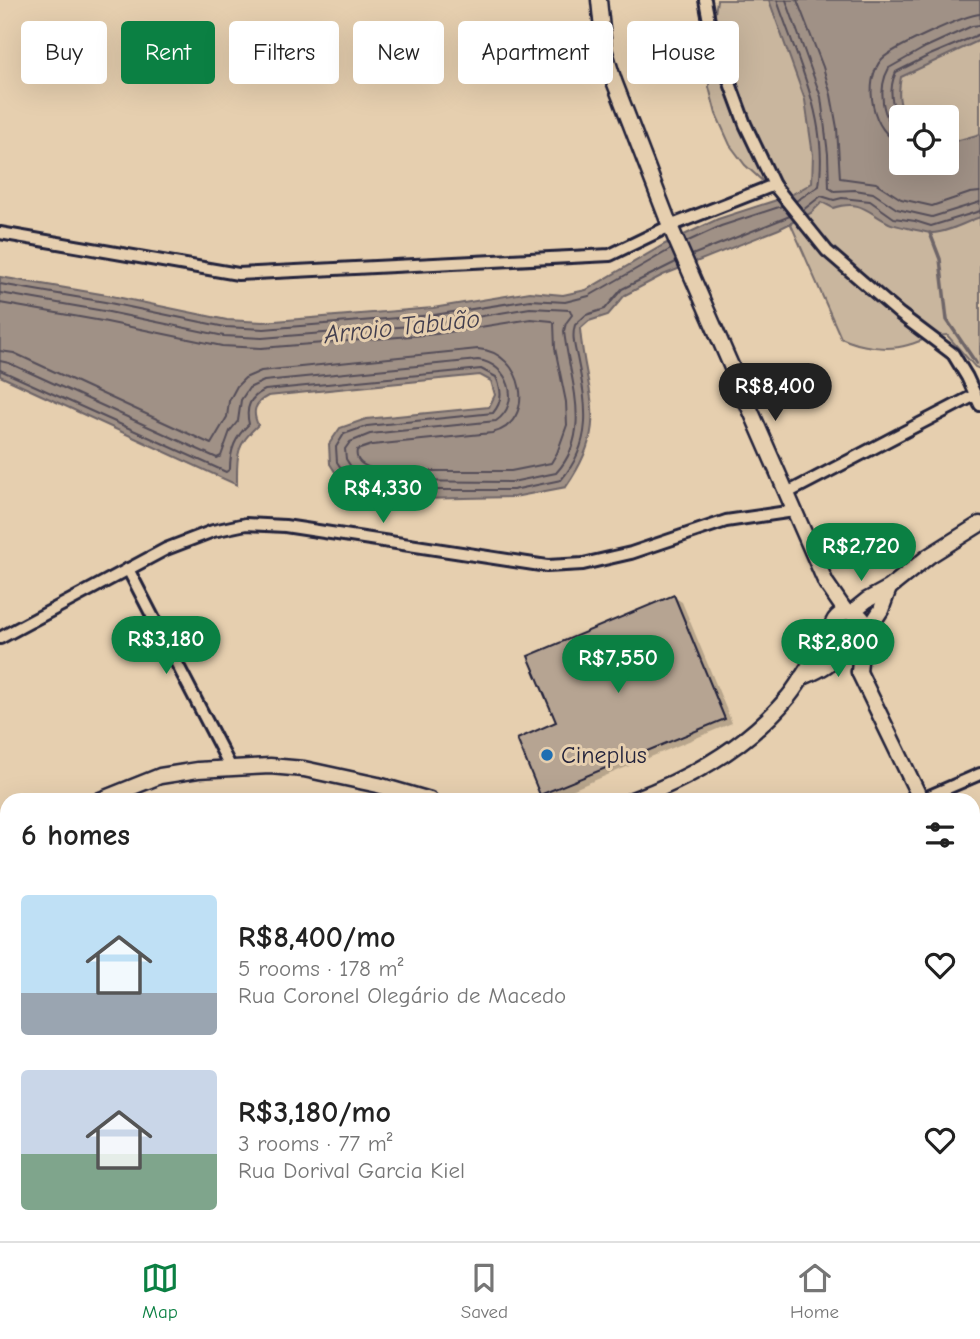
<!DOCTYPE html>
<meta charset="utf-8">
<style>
:root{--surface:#fff;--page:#f2f2f2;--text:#222;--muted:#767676;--line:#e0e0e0;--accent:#0b8043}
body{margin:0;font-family:"Comic Neue",sans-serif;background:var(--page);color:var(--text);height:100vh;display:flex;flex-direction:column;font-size:26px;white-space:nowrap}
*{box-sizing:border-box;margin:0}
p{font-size:23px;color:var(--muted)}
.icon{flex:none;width:38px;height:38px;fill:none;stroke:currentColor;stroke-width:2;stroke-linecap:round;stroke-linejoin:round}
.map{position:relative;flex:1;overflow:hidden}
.details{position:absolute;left:0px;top:793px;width:980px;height:450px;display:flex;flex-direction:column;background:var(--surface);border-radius:21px 21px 0 0;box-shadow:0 7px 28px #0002}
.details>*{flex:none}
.guide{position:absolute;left:21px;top:21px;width:938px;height:63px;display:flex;gap:14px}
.tools{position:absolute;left:889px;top:105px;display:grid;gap:14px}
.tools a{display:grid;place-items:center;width:70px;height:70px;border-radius:7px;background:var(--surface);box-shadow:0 7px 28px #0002;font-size:35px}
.price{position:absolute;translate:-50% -60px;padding:0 16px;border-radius:24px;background:var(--accent);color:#fff;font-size:23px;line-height:46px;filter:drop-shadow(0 2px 4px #0008)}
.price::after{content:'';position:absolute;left:50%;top:42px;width:21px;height:16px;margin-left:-10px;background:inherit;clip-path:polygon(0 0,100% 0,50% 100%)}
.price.current{background:#222;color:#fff}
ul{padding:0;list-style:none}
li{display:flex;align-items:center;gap:21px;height:175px;padding:0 21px}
li span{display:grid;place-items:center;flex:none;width:196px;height:140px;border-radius:7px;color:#555}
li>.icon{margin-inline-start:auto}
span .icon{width:84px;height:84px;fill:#fffc;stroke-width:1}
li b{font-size:30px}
h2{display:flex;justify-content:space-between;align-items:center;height:84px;padding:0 21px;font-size:30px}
.tag{padding:0 24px;border-radius:7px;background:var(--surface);box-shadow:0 7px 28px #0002;font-size:24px;line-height:63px}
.tag.current{background:var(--accent);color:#fff}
.tab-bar{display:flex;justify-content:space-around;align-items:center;height:98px;border-top:2px solid var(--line);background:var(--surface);font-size:19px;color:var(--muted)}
.tab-bar a{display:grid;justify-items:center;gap:4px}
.tab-bar .current{color:var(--accent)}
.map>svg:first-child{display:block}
.green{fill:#c9b69e;stroke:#766c6c;stroke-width:2;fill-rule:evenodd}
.water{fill:#a09186;stroke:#6e6568;stroke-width:2}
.shadow{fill:#0003}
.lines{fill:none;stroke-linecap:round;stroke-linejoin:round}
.shore{stroke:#544e59;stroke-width:2}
.stream{stroke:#6e6568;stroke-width:3.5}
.building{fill:#b6a492;stroke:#22223b;stroke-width:2}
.street-casing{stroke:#22223b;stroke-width:16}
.secondary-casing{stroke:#22223b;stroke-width:19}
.street{stroke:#e6cfaf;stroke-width:10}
.secondary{stroke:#e6cfaf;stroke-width:14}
.poi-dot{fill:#1f6fb2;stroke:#e6cfaf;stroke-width:2.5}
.labels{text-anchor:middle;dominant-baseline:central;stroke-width:6;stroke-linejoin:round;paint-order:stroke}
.poi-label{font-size:24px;fill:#22223b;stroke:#e6cfaf;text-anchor:start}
.water-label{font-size:26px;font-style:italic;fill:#423e4e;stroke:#e6cfaf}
</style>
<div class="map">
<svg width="980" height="1241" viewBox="0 0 980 1241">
<rect width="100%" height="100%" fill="#e6cfaf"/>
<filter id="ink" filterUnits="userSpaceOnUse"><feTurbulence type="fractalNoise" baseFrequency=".0143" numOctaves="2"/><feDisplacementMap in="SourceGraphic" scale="14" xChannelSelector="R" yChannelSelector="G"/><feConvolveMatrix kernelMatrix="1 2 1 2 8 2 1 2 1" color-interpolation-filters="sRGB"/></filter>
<g filter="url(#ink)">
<path class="green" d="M717 0H980V369L975 367 947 335C932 335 922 341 908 345 888 351 860 347 841 338L778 195 745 165 730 145 716 114 709 87 710 48ZM901 117H947V163H901Z"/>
<path class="water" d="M769 0H980V40L901 77C898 93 898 103 906 117H901V163H947V141L952 142 980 134V217C966 222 947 233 932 233 929 233 892 225 889 223 867 212 861 199 833 208L822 202 811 213 779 229 663 275 625 295 608 315 589 321 580 329C586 398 611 422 566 487L514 497 416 499 373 497 344 486 330 464 329 444 340 428 366 419 489 407 495 395 491 381 480 375 268 396C254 403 252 412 258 425 235 446 237 456 237 485L0 376V277L107 295 227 320 263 322 433 308 530 292 563 295 586 290 665 244 718 219 789 196 812 183 813 155 805 100Z"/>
<g class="shadow">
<polygon points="674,597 682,602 732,723 550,799 542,794 558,723"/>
<polygon points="4,1036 7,1038 7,1064 0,1068 0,1040"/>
<polygon points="181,1236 250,1236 252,1241 183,1241"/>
<polygon points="289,1236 374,1236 376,1241 275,1241"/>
<polygon points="569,1236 586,1236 588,1240 572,1241"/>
</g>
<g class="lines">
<g class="shore">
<path d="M777 0C797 60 829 120 819 186L796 201"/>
<polyline points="786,0 821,97 828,154 829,188 834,191 855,190 873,193 897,209 932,217 980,202"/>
<polyline points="797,0 823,67 831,95 837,128 840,178 876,183 901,199 932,206 970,193 980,192"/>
<path d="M901 122C891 107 888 89 896 72L930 55 980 34"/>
<path d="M901 132C880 120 878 87 889 68L926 47 972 26 980 25"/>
<path d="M901 143C872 134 862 81 882 59 893 48 964 15 980 14"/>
<polyline points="803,210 821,196 834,200 842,198 870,201 894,218 915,221 931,226 980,211"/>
<polyline points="686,242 721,226 782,206"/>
<polyline points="692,255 790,216"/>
<polyline points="0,284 105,302 225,327 264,329 434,315 530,300 565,302 589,296 671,249"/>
<path d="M0 293 104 311 224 336 262 338 435 324 530 308 570 310 572 315 566 323 564 331C569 379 594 432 556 473L512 482 377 481 355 473 346 459 345 449 350 442 370 434 496 421C522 403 509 364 478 360L264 381 249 388 241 400 238 421 230 431 221 456 217 458 9 363 0 361"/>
<path d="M0 303 102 321 222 346 261 348 436 334 531 319 552 321 554 323 555 348 566 402 567 425 557 453 551 463 511 471H378C368 467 354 464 357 450L372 445 492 433C538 422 524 352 478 349L261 371 245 378 237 386 229 401 227 417 211 444 14 353 0 351"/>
<path d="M0 370 226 472 230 469C230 450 235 437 249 424 245 407 250 397 265 390L481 369 496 377C502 390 503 401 493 413L367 426 344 434 336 447 337 462 349 480 375 490H513L561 480C593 443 587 407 578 362 576 351 571 337 575 325L586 315 605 309 622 289 676 262"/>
</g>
<polyline class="stream" points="930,233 940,259 947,320 976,363"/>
</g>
<g class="building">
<polygon points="674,595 725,719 540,795 517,739 556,722 528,656"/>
<polygon points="4,1034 7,1039 7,1062 5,1064 3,1061 0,1062 0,1037"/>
<polygon points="179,1236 242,1236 244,1241 181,1241"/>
<polygon points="285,1236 368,1236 370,1241 288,1241"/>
<polygon points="539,1236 557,1236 559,1241 541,1241"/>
</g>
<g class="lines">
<g class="street-casing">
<g id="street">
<polyline points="774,185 827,251 900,314 953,354 967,377 980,405"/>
<polyline points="0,233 238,274 610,255 670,226 774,185 745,124 731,86 709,21 705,0"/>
<polyline points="787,493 975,395"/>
<polyline points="128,569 231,768"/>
<polyline points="0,638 166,549 213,531 246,524 285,526 547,566 583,564 631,553 726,521 794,511"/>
<polyline points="920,800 980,774"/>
<polyline points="0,1190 7,1187"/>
<polyline points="144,1236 146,1241"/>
<polyline points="390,1236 392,1241"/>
<polyline points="628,1236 630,1241"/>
<polyline points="862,1236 864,1241"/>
</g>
</g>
<g class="secondary-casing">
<g id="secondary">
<polyline points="599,0 604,49 614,81 670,226 826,583 846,612"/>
<circle cx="849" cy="629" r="17"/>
<polyline points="852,612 867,600 889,588 929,556 980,524"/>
<polyline points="866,633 881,610 889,588"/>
<polyline points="859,672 921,800"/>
<polyline points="859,672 862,641"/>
<path d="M801 678C819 670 834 664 844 646"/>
<polyline points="100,800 160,776 198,770 270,766 304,769 378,785 430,800"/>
<path d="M632 800C691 778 749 745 789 696 805 676 814 653 832 633"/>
<polyline points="0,852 7,848"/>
<polyline points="973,925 980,942"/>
<polyline points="973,1020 980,1017"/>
<polyline points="451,1241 463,1236"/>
</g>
</g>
<use href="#street" class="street"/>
<use href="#secondary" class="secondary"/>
</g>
</g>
<circle class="poi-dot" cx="547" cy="755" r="7"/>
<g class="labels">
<g class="poi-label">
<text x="561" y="755">Cineplus</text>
</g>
<g class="water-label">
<text transform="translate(402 327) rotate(-6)">Arroio Tabuão</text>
</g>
</g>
</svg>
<div class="tools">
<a><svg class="icon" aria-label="locate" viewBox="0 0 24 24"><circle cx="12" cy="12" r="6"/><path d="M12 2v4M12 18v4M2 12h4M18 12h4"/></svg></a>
</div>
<b class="price current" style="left:775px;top:423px">R$8,400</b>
<b class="price" style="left:383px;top:525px">R$4,330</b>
<b class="price" style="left:861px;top:583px">R$2,720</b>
<b class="price" style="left:166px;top:676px">R$3,180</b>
<b class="price" style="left:838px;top:679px">R$2,800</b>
<b class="price" style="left:618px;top:695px">R$7,550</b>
<div class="guide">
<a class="tag">Buy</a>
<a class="tag current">Rent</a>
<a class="tag">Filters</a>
<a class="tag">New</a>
<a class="tag">Apartment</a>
<a class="tag">House</a>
</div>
<section class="details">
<h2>6 homes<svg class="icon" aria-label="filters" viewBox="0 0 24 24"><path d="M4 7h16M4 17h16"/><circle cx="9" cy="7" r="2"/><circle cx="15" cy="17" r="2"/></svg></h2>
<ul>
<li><span style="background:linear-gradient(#bfe0f5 70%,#9aa5b1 0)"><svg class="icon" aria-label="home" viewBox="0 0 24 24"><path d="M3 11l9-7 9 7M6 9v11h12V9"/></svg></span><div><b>R$8,400/mo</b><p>5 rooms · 178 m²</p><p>Rua Coronel Olegário de Macedo</p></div><svg class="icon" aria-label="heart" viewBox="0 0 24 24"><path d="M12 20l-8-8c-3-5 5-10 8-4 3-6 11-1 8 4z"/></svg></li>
<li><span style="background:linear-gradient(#c9d6e8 60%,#7fa58c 0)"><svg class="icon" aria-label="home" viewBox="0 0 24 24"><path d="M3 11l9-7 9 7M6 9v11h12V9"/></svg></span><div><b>R$3,180/mo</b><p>3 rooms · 77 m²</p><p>Rua Dorival Garcia Kiel</p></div><svg class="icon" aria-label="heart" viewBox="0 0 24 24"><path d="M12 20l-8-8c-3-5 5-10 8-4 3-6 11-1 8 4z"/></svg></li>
</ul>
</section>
</div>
<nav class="tab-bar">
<a class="current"><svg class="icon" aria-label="map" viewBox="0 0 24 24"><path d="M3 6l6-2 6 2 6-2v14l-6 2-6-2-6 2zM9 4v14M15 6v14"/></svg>Map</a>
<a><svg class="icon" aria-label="saved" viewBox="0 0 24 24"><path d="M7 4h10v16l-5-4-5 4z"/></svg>Saved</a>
<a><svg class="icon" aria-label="home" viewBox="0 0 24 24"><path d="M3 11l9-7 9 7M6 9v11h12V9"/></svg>Home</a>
</nav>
